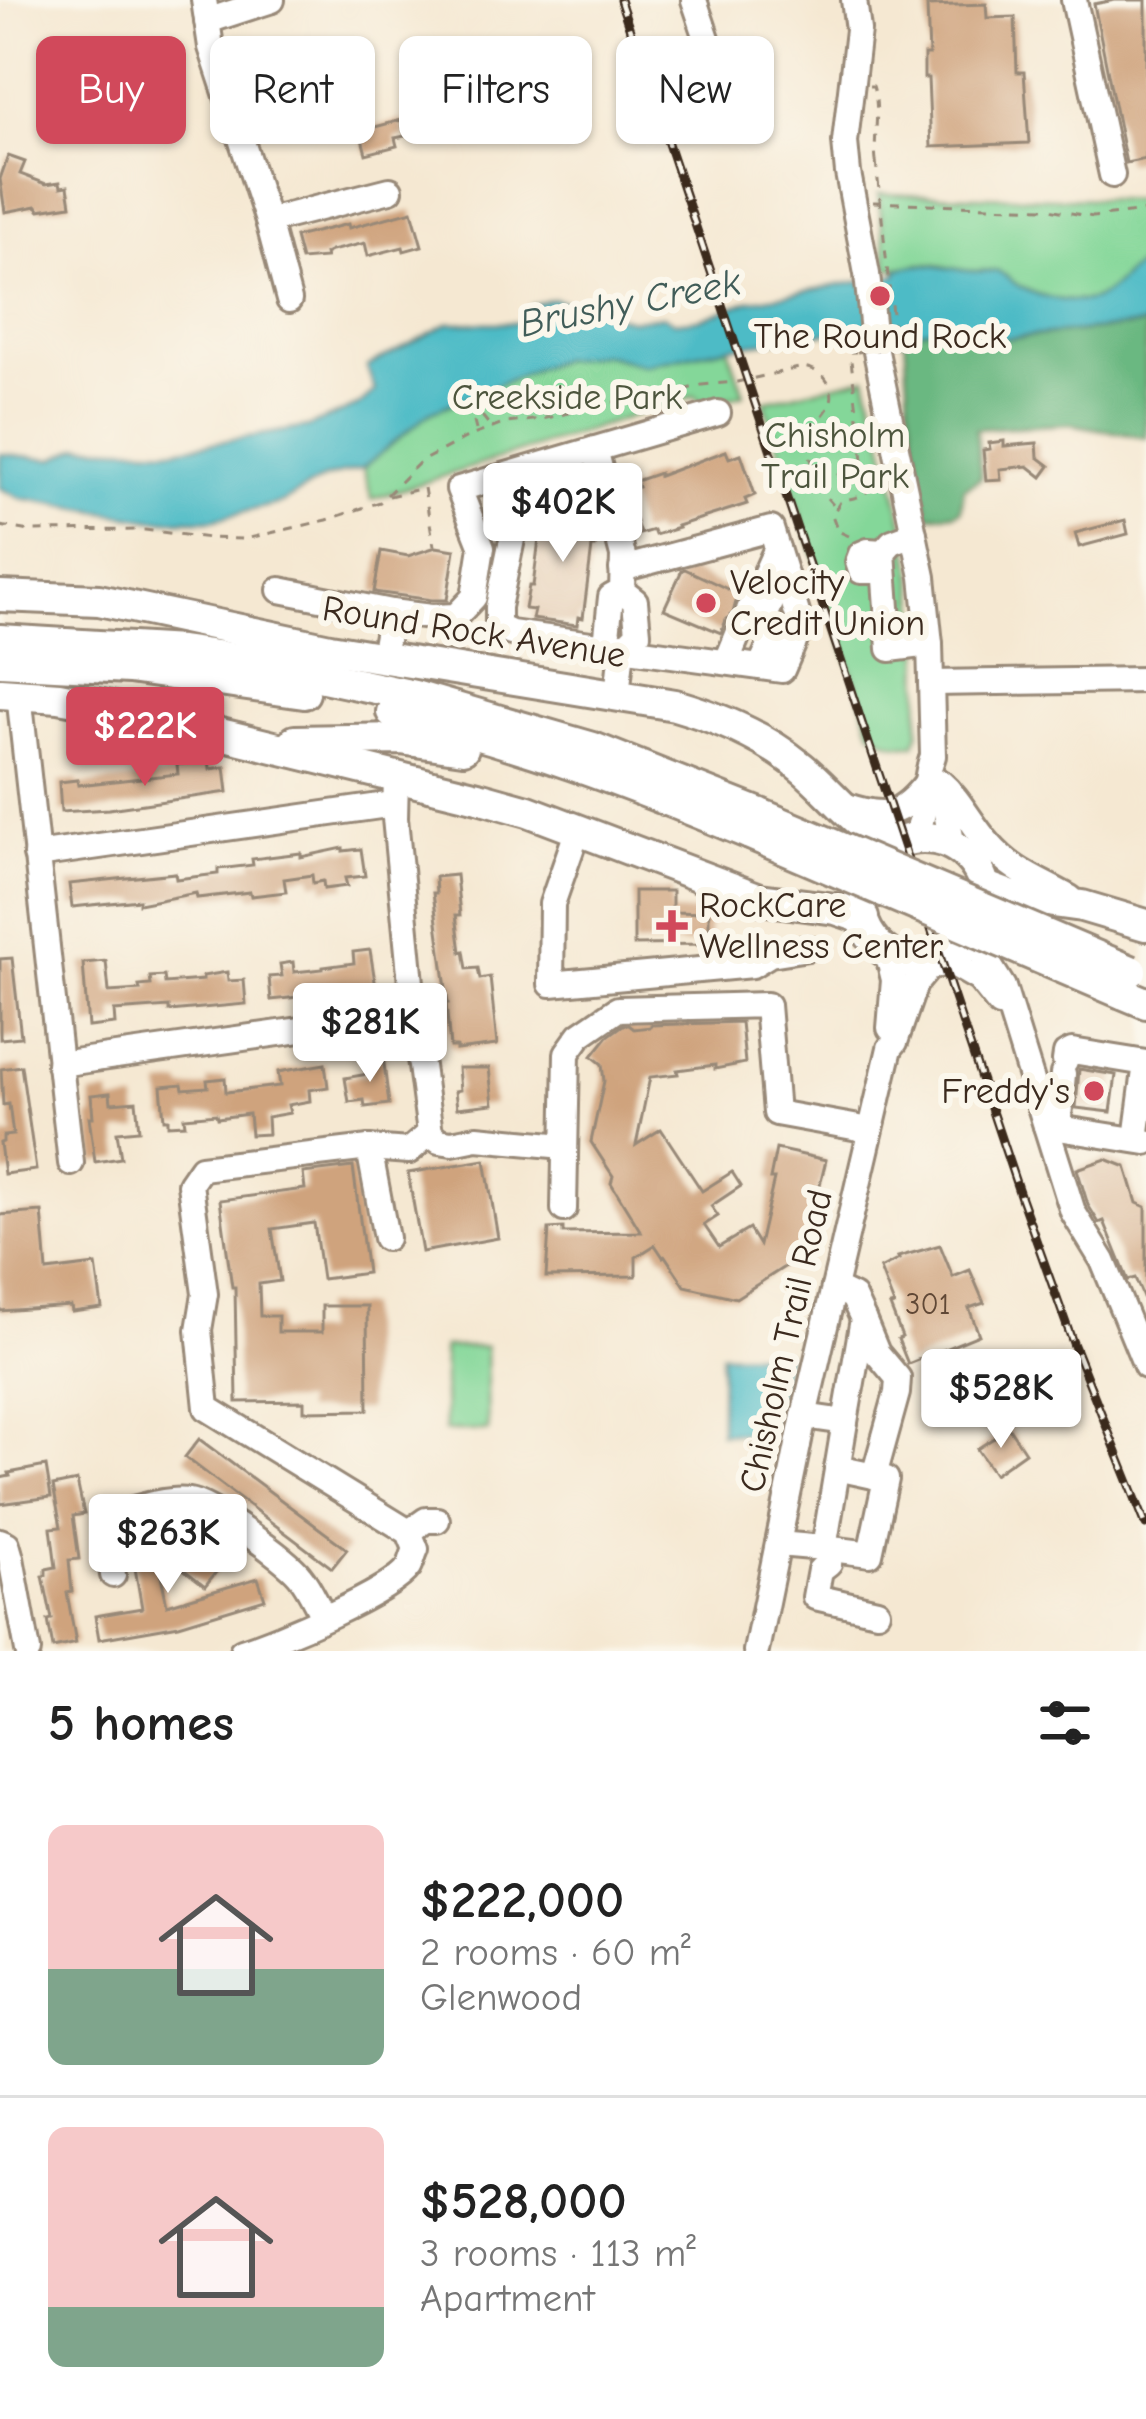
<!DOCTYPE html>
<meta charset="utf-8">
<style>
:root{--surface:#fff;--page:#f2f2f2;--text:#222;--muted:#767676;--line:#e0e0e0;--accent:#d1495b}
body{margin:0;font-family:"Comic Neue",sans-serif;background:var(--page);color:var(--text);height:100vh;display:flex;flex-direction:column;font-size:45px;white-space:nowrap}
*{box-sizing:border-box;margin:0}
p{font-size:39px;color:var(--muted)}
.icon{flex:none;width:66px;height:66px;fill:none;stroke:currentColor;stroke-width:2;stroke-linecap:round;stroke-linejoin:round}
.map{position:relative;height:1651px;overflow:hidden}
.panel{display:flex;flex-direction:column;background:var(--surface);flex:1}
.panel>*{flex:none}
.banner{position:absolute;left:36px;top:36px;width:1074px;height:108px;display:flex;gap:24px}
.price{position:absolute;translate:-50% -102px;padding:0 27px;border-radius:12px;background:#fff;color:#222;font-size:39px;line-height:78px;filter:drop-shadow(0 3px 6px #0008)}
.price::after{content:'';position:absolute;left:50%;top:72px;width:36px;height:27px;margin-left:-18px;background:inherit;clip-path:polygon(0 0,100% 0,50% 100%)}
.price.active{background:var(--accent);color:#fff}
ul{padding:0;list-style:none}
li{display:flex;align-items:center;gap:36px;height:300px;padding:0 48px}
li+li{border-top:3px solid var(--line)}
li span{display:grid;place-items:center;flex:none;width:336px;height:240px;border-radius:18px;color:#555}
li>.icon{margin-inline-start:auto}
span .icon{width:144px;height:144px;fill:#fffc;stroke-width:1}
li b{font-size:51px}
h2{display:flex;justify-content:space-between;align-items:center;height:144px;padding:0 48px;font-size:51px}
.tag{padding:0 42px;border-radius:18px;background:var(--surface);box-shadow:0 3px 9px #0004;font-size:42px;line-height:108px}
.tag.active{background:var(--accent);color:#fff}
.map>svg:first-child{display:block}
.green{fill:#84d799;stroke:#60805c;stroke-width:3}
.forest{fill:#6bb881;stroke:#537150;stroke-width:3}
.water{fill:#4dbbc6;stroke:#447272;stroke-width:3}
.building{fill:#cfa37d}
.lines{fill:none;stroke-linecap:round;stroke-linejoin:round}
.minor-tunnel{stroke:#d0c2ae;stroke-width:24;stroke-dasharray:24 12;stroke-linecap:butt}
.minor-casing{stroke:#988978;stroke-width:30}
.major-casing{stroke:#988978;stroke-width:36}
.path{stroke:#988978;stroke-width:3;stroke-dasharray:9 9;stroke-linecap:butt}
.minor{stroke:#fff;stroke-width:24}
.major{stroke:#fff;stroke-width:30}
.rail-casing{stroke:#3b2a1e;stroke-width:9}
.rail{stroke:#fbf7ec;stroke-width:4.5;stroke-dasharray:14;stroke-linecap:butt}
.major-bridge-casing{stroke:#988978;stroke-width:36;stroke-linecap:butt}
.path-bridge{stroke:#988978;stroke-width:3;stroke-dasharray:9 9;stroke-linecap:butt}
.major-bridge{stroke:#fff;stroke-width:30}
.poi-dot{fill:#d1495b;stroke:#fbf7ec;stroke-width:4.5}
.labels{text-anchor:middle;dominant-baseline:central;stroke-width:12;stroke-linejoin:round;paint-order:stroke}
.number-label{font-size:30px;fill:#604836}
.poi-label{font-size:36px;fill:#3b2a1e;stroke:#fbf7ec;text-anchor:start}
.park-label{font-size:36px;fill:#4d553d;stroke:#fbf7ec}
.street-label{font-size:36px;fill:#3b2a1e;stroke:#fbf7ec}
.water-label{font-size:39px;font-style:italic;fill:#415d59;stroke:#fbf7ec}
</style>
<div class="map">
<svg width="1146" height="1651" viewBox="0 0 1146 1651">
<rect width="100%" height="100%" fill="#fbf7ec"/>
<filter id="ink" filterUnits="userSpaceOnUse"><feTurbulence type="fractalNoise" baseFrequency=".00833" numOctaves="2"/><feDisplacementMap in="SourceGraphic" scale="24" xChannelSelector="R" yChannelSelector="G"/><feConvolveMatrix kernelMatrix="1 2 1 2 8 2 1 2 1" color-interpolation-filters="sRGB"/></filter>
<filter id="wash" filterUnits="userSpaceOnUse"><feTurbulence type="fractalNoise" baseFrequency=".004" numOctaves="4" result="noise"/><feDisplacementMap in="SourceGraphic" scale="48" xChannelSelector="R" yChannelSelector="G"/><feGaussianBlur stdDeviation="2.7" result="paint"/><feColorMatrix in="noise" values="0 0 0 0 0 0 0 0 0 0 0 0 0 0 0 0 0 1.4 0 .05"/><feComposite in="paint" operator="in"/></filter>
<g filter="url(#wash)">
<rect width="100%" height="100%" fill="#f5e8d2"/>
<g class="green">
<path d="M878 194 1146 200V262C1124 269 1110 300 1085 301 1066 303 1037 296 1021 287 1012 283 1007 275 997 272 988 269 979 272 970 271 955 270 940 264 924 264 911 264 901 271 888 268Z"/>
<polygon points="728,347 744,394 704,405 695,396 372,499 363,468 429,413 555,361 603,354 645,365"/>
<path d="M866 377C889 463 915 550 920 640 922 670 919 702 919 733L915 744C896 746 886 742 871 731L764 401Z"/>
<polygon points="443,1347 486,1347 488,1431 445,1431"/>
</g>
<polygon class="forest" points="950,325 989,340 1146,325 1146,438 1071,424 976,429 981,478 964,488 961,510 955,513 928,516 909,404 905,339 911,332"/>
<g class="water">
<polygon points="686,62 725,96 735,122 695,137 669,66"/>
<path d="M1146 262V325L989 340 950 325 911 332 905 339 890 341 860 328 728 347 644 365 603 354 555 361 429 413 363 468 325 478 281 503 211 520H153L20 498 0 488V454L53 459 81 446 176 449 308 427 358 406 375 391 367 367 449 323H521L531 305 553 299 631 320 664 316 675 322 700 319 749 301 897 275V270C923 259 945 269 970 271 979 272 988 269 998 272 1007 275 1012 283 1021 287 1037 296 1066 303 1085 301 1110 300 1124 269 1146 262Z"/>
<polygon points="787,1353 770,1434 720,1433 721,1354"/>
</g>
<g id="blocks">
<g class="building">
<polygon points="1115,0 1146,0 1146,159 1126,163 1094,4"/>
<polygon points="986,4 987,18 1015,17 1017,72 1024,72 1029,143 931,147 928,78 924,78 924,55 929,55 927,6"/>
<polygon points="401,120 405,136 395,138 397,146 366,154 360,131"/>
<polygon points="8,156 25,162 20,174 46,184 60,182 61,187 68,186 71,205 39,210 37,206 5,212 0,179"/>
<polygon points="412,211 422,246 404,251 403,247 368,256 365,243 331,251 325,254 326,258 301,260 295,237 348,224 349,228"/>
<polygon points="1004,441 1004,446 1037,443 1038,457 1050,466 1042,477 1028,466 1000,469 1001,480 986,481 983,450 990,449 989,443"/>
<polygon points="726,451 729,458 741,454 755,495 745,499 747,504 677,526 678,528 655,535 653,530 640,534 626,491 638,487 636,481 659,473 659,476"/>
<polygon points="551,504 594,510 592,524 598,526 595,547 592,547 583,618 578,617 577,625 532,619 534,610 525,609 529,586 533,586 542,516 549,517"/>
<polygon points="1125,520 1128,534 1079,547 1075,533"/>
<polygon points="436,547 455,550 447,600 432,600 374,592 381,551 408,556"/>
<polygon points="685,569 738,594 733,613 726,620 721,633 664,609 682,570"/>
<polygon points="209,759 210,769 225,767 228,792 109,809 61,812 59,782 77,780 78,785 178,774 177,765"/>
<polygon points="343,848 343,851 361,849 365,876 345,878 347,886 324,889 323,881 313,883 312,875 284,879 286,892 251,896 250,892 197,898 196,893 139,904 139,900 72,907 69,884 175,873 176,879 218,874 218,869 253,865 252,859 301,853 301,857"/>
<polygon points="456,875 460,915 456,915 461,952 464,951 467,969 478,968 480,979 490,977 497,1045 456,1050 456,1047 450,1047 446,1003 448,1003 433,893 436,893 435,877"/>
<polygon points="634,891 672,891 672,912 709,913 709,944 634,945"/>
<polygon points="370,950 376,988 354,991 353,984 316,990 316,995 271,1000 269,977 282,976 280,964 293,962 294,972 323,969 323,967 354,963 353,952"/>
<polygon points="12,958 21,1037 0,1039 0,959"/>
<polygon points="106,961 109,992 140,990 139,986 151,985 150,977 164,976 165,983 203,980 203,976 227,972 228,981 244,980 246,1004 169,1011 169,1007 114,1011 115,1024 88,1027 83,963"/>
<polygon points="741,1022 745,1063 715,1069 715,1065 677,1070 678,1074 650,1077 636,1145 661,1129 702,1191 732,1172 741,1186 711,1206 718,1216 704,1225 719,1247 749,1229 759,1245 774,1179 770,1179 776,1149 826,1160 803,1255 736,1298 685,1286 665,1256 663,1257 655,1245 636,1257 636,1276 546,1277 549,1229 563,1228 563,1233 641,1232 611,1183 613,1176 591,1142 604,1081 602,1064 592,1056 608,1036 623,1025 629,1025 634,1029 651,1027 651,1025"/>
<polygon points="383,1056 389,1104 365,1107 364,1100 349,1102 345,1078 368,1074 366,1059"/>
<polygon points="325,1064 328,1087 309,1090 310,1101 288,1105 290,1113 267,1117 268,1134 251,1135 249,1114 217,1118 216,1114 184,1117 185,1124 168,1125 168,1119 164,1119 161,1086 182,1084 183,1089 208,1087 207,1080 225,1078 226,1092 280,1086 278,1072"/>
<polygon points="21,1066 36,1170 4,1174 0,1143 3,1142 3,1136 13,1135 9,1104 3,1105 1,1069"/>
<polygon points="458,1068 489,1068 493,1104 457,1108 455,1091 460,1090"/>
<polygon points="1079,1069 1116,1075 1111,1112 1076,1108"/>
<polygon points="110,1093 111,1103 136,1101 139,1130 117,1132 121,1158 95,1162 89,1117 93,1117 91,1095"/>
<polygon points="1106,1159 1126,1167 1137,1203 1146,1207 1146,1304 1135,1278 1128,1280 1104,1221 1099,1223 1088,1205 1077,1169"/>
<polygon points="485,1160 498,1238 422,1252 408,1173"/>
<polygon points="353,1167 367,1273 322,1279 314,1223 272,1229 280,1281 259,1284 260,1316 278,1316 278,1332 322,1332 322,1306 367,1306 368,1410 304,1411 304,1401 237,1402 235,1287 232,1287 220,1200 305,1189 303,1173"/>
<polygon points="42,1212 47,1271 96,1265 102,1308 72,1312 71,1306 0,1311 0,1215"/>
<polygon points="940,1245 953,1277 970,1270 984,1303 969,1308 979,1335 908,1364 898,1339 902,1337 890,1306 894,1305 880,1269 899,1259 898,1257"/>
<polygon points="1009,1428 1025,1452 994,1474 977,1449"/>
<polygon points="199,1439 347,1549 332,1568 185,1457"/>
<polygon points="46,1466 51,1497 0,1504 0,1478 10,1476 9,1473"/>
<polygon points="77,1481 84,1514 73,1516 79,1559 69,1560 72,1592 67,1593 76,1643 53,1648 48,1620 52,1619 43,1576 46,1575 46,1569 56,1567 51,1528 61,1527 53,1486"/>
<polygon points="150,1522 167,1605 258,1578 265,1599 179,1625 99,1639 95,1616 142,1608 128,1528"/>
<polygon points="187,1534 224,1562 205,1586 169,1558"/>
</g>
</g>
</g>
<g filter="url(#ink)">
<use href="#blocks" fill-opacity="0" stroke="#988978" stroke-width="3"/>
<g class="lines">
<polyline class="minor-tunnel" points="777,630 784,612"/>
<g class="minor-casing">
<g id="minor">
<polyline points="204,0 211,47 268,221 289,300"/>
<polyline points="694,0 715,62"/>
<path d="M854 0 858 30 845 142 848 173 867 274 874 342 923 577 930 644 933 756C922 783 929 812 914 838"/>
<polyline points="1074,0 1112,175"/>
<polyline points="207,21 272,0"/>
<polyline points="268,221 390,190"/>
<polyline points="595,449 623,556 622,591 611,597 607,635 622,649"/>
<polyline points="517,515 498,607 498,627 511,633 782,670 801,626 771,529 622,569"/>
<polyline points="914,534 892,542 883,552 890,649 930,644"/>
<polyline points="883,552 868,551 861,554 858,562 861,571 884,571"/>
<polyline points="280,590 391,612 383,657"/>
<polyline points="749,610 777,548"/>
<polyline points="391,612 431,617 456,616 474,597 482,547 459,489 718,413"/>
<polyline points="767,612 784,572"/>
<polyline points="727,661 741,627"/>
<polyline points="760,667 777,630"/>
<polyline points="931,683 1146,680"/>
<polyline points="19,694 71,1163"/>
<polyline points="617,695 622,649 638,633 635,601 622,591"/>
<polyline points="396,777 395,818 414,1014 430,1133 439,1141 452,1143 477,1138 564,1146"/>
<path d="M940 782C960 799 971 824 989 844 1014 873 1039 880 1070 898"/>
<polyline points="940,784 953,846"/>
<path d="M844 805C885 819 900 817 927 782"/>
<polyline points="578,829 552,904 551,984 752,965 770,954 808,948"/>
<polyline points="36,855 394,804"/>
<polyline points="978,930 981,952 1003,987 1046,1126 1146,1142"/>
<polyline points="888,955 894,980 890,1028"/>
<polyline points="948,961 979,979 999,1004"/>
<polyline points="1065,1061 1066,1054 1072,1051 1146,1063 1136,1139"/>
<polyline points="59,1064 414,1014"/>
<polyline points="1046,1126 1073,1212 1103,1261 1146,1366"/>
<polyline points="1058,1128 1063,1074"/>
<polyline points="369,1148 409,1151 430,1133"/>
<polyline points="564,1209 567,1053 580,1035 618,1009 767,1005 776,1113 870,1130"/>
<polyline points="804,1416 845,1422 863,1319 853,1297 834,1288"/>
<polyline points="837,1468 874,1476 897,1393 898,1378 877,1353 863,1319"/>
<polyline points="874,1476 886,1479 870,1554 824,1548 829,1563 820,1570 815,1597 877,1611"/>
<polyline points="409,1532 426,1520 437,1520"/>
<polyline points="0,1541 7,1544 11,1558 28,1651"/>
<polyline points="778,1544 824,1548 845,1422"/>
<path d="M113 1575 104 1517C130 1511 162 1498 189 1501 209 1503 287 1559 300 1576 310 1588 316 1604 324 1617"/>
<path d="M242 1651C275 1641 391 1593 409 1567 412 1562 413 1555 416 1549L409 1532 207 1408 199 1330 205 1294 190 1184 201 1168 369 1148 386 1238"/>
<polyline points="756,1651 804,1416 890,1048 895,1042 915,984 931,965"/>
</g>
</g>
<g class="major-casing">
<g id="major">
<path d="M0 596 99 600 330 649 675 705C720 718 765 737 801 767 833 793 856 828 895 844"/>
<polyline points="0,640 181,651 238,659 414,696 593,748 760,814"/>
<polyline points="0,661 129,668 304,693"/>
<polyline points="0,693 59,697 102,705 478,797 528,811 760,899 836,909 863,918"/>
<path d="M392 712C515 740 634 785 750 834"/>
<polyline points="295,741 401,739 463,748"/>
<circle cx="923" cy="901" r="63"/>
<polyline points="983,886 1010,896 1082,906 1146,925"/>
<polyline points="1122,993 1146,1003"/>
</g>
</g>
<g class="path">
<path d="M869 86H873C881 110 873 136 876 161"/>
<polyline points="873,202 1044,208 1093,217 1146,211"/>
<path d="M545 416C552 398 570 392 585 404"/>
<polyline points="476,430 474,422 479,417 483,417 491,427"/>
<polyline points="389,496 424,488 434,546"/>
<polyline points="827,498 834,506"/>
<path d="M0 526 29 531 145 530 209 538 245 539 327 520 380 502 420 462 465 438 506 423 543 419 568 413 599 400 631 404 702 385 737 382 803 367C813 369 821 372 827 381 844 409 810 418 809 442 806 479 839 481 864 468L850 352H856"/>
<path d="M849 536 838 531 832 515 840 502C861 493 874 503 864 470"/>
</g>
<use href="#minor" class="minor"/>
<use href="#major" class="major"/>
<g class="rail-casing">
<polyline id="rail" points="620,0 1021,1198 1073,1343 1146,1525"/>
</g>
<use href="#rail" class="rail"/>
<g class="major-bridge-casing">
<g id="major-bridge">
<polyline points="760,814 1131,971"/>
<polyline points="750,834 1122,993"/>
</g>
</g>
<g class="path-bridge">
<polyline points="876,161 895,343"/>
<polyline points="857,352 891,348"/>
</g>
<use href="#major-bridge" class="major-bridge"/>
</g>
</g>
<g class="poi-dot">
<circle cx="880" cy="296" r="12"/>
<circle cx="706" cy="603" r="12"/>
<path d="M666 908h12v12h12v12h-12v12h-12v-12h-12v-12h12z"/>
<circle cx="1094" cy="1091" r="12"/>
</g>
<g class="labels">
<g class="number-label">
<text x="928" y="1304">301</text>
</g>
<g class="poi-label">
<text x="880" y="336" text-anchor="middle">The Round Rock</text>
<text x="730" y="582">Velocity<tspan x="730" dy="41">Credit Union</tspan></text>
<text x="699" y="905">RockCare<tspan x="699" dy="41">Wellness Center</tspan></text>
<text x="1070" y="1091" text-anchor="end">Freddy's</text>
</g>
<g class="park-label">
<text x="567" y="397">Creekside Park</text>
<text x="835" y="435">Chisholm<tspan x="835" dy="41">Trail Park</tspan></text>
</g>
<g class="street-label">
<text transform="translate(474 632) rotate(9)">Round Rock Avenue</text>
<text transform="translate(786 1341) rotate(-77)">Chisholm Trail Road</text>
</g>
<g class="water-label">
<text transform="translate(630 303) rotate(-11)">Brushy Creek</text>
</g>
</g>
</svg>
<b class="price" style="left:563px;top:565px">$402K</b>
<b class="price active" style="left:145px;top:789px">$222K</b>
<b class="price" style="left:370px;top:1085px">$281K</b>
<b class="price" style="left:1001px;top:1451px">$528K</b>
<b class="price" style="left:168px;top:1596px">$263K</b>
<div class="banner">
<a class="tag active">Buy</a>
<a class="tag">Rent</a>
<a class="tag">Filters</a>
<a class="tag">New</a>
</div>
</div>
<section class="panel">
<h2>5 homes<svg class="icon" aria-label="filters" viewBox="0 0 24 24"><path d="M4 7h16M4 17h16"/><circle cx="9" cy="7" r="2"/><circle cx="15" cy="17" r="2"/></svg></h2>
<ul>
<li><span style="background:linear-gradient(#f6c9c9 60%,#7fa58c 0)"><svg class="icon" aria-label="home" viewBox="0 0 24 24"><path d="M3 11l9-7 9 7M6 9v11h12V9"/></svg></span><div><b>$222,000</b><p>2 rooms · 60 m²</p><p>Glenwood</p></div></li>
<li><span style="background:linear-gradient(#f6c9c9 75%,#7fa58c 0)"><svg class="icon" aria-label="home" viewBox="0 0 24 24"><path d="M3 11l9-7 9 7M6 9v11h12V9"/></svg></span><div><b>$528,000</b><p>3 rooms · 113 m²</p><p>Apartment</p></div></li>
</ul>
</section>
